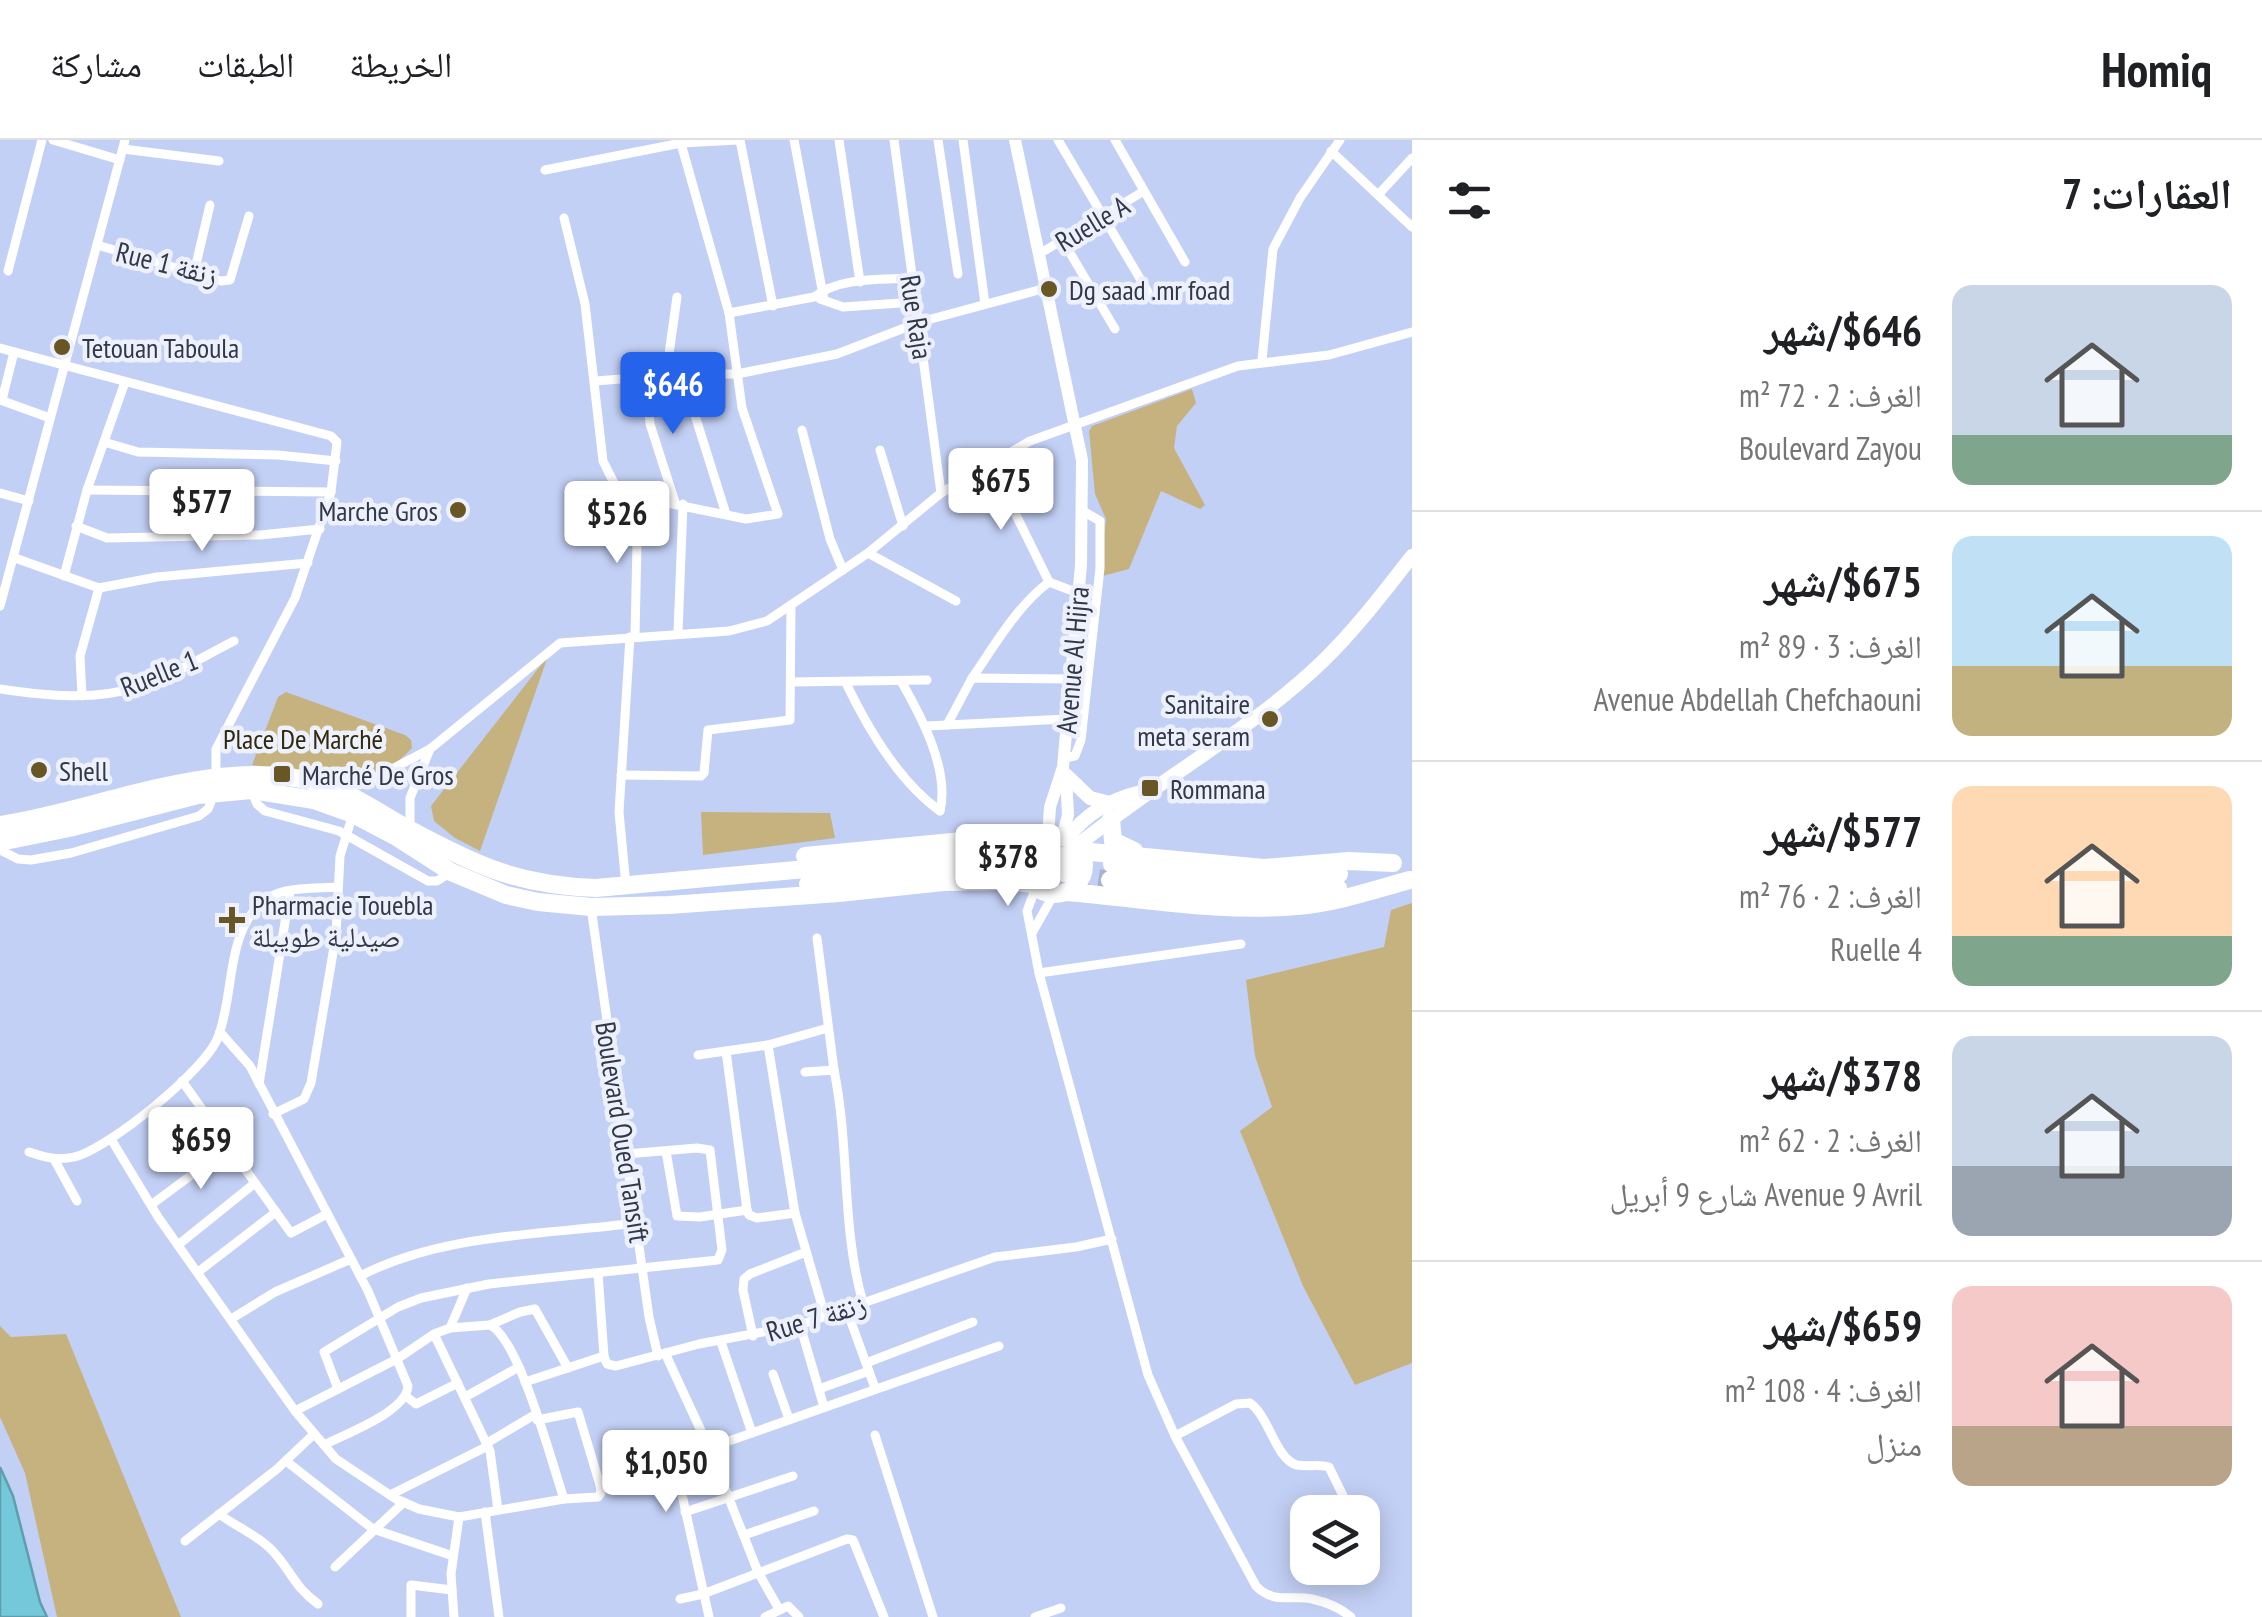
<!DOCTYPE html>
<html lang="ar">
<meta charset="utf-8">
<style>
:root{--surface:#fff;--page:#f2f2f2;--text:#202124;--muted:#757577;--line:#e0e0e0;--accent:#2563eb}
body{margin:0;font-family:"PT Sans Narrow","Noto Naskh Arabic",sans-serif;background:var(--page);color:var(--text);direction:rtl;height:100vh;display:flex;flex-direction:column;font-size:38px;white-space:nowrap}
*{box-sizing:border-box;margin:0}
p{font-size:32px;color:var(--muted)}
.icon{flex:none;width:55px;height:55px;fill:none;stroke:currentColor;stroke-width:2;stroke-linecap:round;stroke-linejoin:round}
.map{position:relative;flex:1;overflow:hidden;direction:ltr}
.drawer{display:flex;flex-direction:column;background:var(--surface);width:850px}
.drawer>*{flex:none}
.buttons{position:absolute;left:1290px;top:1355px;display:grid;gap:20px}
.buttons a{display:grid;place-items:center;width:90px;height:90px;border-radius:20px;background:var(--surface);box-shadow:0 5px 25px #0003;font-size:50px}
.price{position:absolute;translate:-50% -85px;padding:0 22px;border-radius:10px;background:#fff;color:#222;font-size:32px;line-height:65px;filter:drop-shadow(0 2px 5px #0008)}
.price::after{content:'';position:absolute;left:50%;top:60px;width:30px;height:22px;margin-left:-15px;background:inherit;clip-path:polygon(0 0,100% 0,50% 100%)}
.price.selected{background:var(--accent);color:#fff}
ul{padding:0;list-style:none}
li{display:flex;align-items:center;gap:30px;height:250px;padding:0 30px}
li+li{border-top:2px solid var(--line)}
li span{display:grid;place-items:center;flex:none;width:280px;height:200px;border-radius:20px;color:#555}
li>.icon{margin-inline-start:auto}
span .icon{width:120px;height:120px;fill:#fffc;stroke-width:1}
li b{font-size:42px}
h2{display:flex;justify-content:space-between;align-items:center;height:120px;padding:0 30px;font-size:42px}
header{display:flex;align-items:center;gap:60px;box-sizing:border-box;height:140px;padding:0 50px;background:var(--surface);border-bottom:2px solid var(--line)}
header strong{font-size:48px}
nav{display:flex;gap:55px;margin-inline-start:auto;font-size:35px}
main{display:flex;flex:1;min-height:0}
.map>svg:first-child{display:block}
.green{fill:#c5b27f}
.water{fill:#73c9d9;stroke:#609ead;stroke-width:2.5}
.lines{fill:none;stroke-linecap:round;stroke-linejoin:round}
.highway-tunnel{stroke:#a6b2d2;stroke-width:18;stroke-dasharray:18 9;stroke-linecap:butt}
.street{stroke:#fff;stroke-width:9}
.secondary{stroke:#fff;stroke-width:12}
.primary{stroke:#fff;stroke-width:14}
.highway{stroke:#fff;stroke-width:18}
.poi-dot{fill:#685725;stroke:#edf1fd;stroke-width:4}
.labels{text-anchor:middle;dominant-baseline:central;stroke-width:9;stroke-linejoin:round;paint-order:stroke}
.street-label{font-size:28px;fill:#333847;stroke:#edf1fd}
.poi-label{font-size:28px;fill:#333847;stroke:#edf1fd;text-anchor:start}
.park-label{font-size:28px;fill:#32280b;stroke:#edf1fd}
</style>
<header>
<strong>Homiq</strong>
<nav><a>الخريطة</a><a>الطبقات</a><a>مشاركة</a></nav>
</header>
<main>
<section class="drawer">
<h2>العقارات: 7<svg class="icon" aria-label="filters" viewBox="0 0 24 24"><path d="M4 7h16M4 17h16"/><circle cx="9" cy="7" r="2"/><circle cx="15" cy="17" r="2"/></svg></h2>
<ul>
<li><span style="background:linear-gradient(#c9d6e8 75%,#7fa58c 0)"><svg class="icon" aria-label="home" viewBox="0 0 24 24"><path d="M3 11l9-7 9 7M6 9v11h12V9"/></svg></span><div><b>$646/شهر</b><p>الغرف: 2 · 72 m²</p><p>Boulevard Zayou</p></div></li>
<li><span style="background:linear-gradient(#bfe0f5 65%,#c2b280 0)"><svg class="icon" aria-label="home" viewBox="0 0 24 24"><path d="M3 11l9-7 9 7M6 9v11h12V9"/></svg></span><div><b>$675/شهر</b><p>الغرف: 3 · 89 m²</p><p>Avenue Abdellah Chefchaouni</p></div></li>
<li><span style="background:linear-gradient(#ffd9b3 75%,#7fa58c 0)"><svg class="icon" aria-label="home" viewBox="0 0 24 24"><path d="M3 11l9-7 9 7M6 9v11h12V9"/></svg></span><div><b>$577/شهر</b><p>الغرف: 2 · 76 m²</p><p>Ruelle 4</p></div></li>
<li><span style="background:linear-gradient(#c9d6e8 65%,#9aa5b1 0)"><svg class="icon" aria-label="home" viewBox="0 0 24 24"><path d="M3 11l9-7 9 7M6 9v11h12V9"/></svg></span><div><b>$378/شهر</b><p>الغرف: 2 · 62 m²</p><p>Avenue 9 Avril شارع 9 أبريل</p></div></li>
<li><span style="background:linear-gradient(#f6c9c9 70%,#b9a48a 0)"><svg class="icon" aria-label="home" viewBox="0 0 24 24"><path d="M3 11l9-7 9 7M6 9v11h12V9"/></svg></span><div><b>$659/شهر</b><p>الغرف: 4 · 108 m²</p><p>منزل</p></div></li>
</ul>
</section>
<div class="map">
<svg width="1412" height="1477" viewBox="0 0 1412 1477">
<rect width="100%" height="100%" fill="#c3d0f5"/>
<g class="green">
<polygon points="1192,249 1196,263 1177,286 1174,308 1205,365 1200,369 1161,351 1129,429 1099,437 1106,379 1095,354 1089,291 1092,286"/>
<polygon points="548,516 480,711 455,698 434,681 431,666"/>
<path d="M286 552 405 595 411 600 412 608C361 663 315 633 252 625L278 557Z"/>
<polygon points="701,672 830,673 835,698 703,715"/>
<polygon points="1412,763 1412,1223 1355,1245 1303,1146 1240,991 1272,967 1255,916 1246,840 1384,807 1391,770"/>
<polygon points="0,1186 11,1197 66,1194 181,1477 57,1477 25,1333 0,1277"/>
</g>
<polygon class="water" points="0,1327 13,1356 40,1462 47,1477 0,1477"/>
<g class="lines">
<g class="highway-tunnel">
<polyline points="1004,711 1040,713"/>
<polyline points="1003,727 1039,729"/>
<polyline points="1072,734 1110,740"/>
</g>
<g class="street">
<polyline points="53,0 120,20"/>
<polyline points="740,0 773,166"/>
<polyline points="794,0 824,160"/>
<polyline points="839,0 860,142"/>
<polyline points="894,0 941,353"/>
<polyline points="938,0 958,134"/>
<polyline points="963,0 985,164"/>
<polyline points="1058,0 1148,152"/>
<polyline points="1115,0 1185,122"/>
<polyline points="123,9 219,21"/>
<polyline points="1331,11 1412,87"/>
<polyline points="545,30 681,3 738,0"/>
<polyline points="1378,55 1412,18"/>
<polyline points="564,78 585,164 603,321 616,347 638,357 746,379 778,374 742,268 729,173 680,0"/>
<polyline points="1063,101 1115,189"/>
<polyline points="97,105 221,141 230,140 249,76"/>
<polyline points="1039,114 1144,51"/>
<polyline points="8,131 42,0"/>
<polyline points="194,133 210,65"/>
<polyline points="820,159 843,167 915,162"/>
<path d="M729 173 814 157C839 137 880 140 911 138"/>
<polyline points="0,208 331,296 337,302 331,352 295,458 216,609 216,637"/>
<polyline points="1262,220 1273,109 1300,58 1340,0"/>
<polyline points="682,234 726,374"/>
<polyline points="666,235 677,157"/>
<polyline points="646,237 650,284 675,362"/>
<polyline points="596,241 682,234 737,234 837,214 920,182 1046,148"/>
<polyline points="0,260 50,278"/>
<polyline points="2,260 14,212"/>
<polyline points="802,290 830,399 843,430"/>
<polyline points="104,302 138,312 278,315 336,321"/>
<polyline points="880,310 903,386"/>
<polyline points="991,324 1049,442"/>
<polyline points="87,350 331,352"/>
<polyline points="0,353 29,361"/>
<polyline points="76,386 107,398 260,395 320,389"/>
<polyline points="868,413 956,461"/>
<polyline points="15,418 99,448 157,437 308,423"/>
<polyline points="64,436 87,350 125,242"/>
<polyline points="0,466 125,0"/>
<polyline points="678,493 683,364"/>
<polyline points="635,496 638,357"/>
<path d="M972 538C995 505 1017 466 1049 442L1078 453"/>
<path d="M901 541C921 576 950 630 940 671"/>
<polyline points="791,542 927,540"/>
<path d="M846 543C868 589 898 641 940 671"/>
<path d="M0 549C46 556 96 561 141 546 173 536 204 516 234 501"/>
<polyline points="82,556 80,516 99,448"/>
<polyline points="947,585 972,538 1070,539"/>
<polyline points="927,586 1066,579"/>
<polyline points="1063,618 1075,616 1081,600 1100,428 1100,381 1083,371"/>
<polyline points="621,635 701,636 704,633 708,590 790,580 791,466"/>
<polyline points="343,649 373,639 430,609 560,503 729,491 767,481 868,413 941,353 1030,301 1238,226 1329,215 1412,192"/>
<polyline points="251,650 257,664 265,671 339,691 428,741 437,741 451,732"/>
<polyline points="410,687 410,658 430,609"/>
<polyline points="0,710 18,719 31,720 71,713 199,676 208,669 214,654"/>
<polyline points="626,746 619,672 630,497"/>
<path d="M1036 747 1027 771 1039 833 1148 1235 1175 1296 1256 1446C1273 1464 1291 1455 1312 1459 1326 1462 1340 1468 1351 1477"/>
<polyline points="591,767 649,1177 658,1216"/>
<polyline points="1032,793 1054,754"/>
<polyline points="817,798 834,930"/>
<polyline points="1039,833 1241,804"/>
<path d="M220 892 250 926 368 1151 408 1246C406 1272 347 1293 324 1305"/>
<polyline points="768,905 726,911 747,1070 749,1075 757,1078 795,1073"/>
<polyline points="698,915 726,911"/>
<path d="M805 932 834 930C850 1008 841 1086 863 1163"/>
<polyline points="182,941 291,1093 327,1074"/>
<polyline points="259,944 290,751"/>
<polyline points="273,974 304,959 311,943 336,795 340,716 353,674"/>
<polyline points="111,999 158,1077 295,1271 336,1319 396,1359 419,1369 459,1377"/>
<polyline points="666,1011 677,1076 700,1077 747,1070"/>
<path d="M29 1012C44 1017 58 1021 74 1017 107 1010 207 929 218 897 234 856 226 801 257 767 276 745 310 749 337 747"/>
<polyline points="54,1019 77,1061"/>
<polyline points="151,1065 229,1007"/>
<polyline points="178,1105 255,1043"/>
<polyline points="198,1132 276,1072"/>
<polyline points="598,1133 604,1216"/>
<path d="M360 1136C443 1093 545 1095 636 1083"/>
<polyline points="846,1168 875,1248"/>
<polyline points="825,1176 795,1073 768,905 828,888"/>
<polyline points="231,1179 275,1152 351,1119"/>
<polyline points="490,1185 520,1172 535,1169 568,1228"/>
<polyline points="800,1185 824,1267"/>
<path d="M450 1188 490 1185C520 1200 552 1324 564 1359L459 1377 451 1434 454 1477"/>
<polyline points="434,1194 490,1311 498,1370"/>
<polyline points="753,1196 743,1150 744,1139 750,1134 806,1112"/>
<polyline points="721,1202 752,1293"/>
<polyline points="665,1213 709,1308 758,1432 779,1469"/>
<polyline points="866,1223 973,1182"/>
<polyline points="773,1234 789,1279"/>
<polyline points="525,1242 604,1216 607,1224 616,1226 699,1204 800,1185 995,1117 1076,1107 1112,1099"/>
<polyline points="338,1249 324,1212 398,1167 421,1158 489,1144 718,1120 722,1110 710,1010 697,1008 626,1014"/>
<polyline points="819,1249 869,1231"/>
<polyline points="407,1257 416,1264 458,1243"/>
<polyline points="465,1257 519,1227"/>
<polyline points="295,1271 397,1219 434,1194 450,1188 467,1148"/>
<polyline points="537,1280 578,1272 600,1345 679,1329"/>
<polyline points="875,1295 933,1477"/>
<path d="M1175 1296 1236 1264 1250 1263C1269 1276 1276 1320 1297 1325 1308 1327 1319 1324 1329 1327L1351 1372"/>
<polyline points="487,1303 536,1274"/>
<polyline points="709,1308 999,1206"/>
<polyline points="286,1321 373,1389 453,1416"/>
<polyline points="390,1355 488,1306"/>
<polyline points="564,1359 598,1357 601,1353 600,1345"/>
<polyline points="485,1372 499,1477"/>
<polyline points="685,1372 793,1336"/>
<path d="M219 1374C238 1388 262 1397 277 1416 293 1435 296 1448 318 1464"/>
<polyline points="744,1395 814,1371"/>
<polyline points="1362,1397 1368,1411"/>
<polyline points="185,1401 277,1329 314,1294"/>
<polyline points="335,1427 404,1362"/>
<polyline points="680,1459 703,1454 847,1399 853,1400 884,1477"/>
<polyline points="411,1477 411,1445 452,1450"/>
<polyline points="709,1477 677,1332 686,1326 714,1320"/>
<polyline points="765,1477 788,1466 799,1477"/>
<polyline points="1035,1477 1061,1468"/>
</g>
<g class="secondary">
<polyline points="1015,0 1082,320 1081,425 1063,627 1050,667 1048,697"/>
<polyline points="1062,697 1068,675 1066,635"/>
</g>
<g class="primary">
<polyline points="1066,635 1090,658 1110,663"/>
<path d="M1067 699C1085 674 1111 659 1141 652"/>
<path d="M1077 706C1156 641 1248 593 1322 522 1355 490 1384 452 1412 416"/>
</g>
<g class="highway">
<polyline points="1111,679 1113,701 1134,711"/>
<path d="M0 685C100 670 213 616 315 642 349 651 379 673 410 690 477 726 518 745 596 748L1004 711"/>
<circle cx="1055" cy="725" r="29"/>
<polyline points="0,702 69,688 198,655 251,650 314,660 353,674 395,696 451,732 506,755 538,762 591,767 669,765 839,753 943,742 1005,741 1033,744"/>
<polyline points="1080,711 1264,728 1349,721 1393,723"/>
<polyline points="1040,713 1074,718"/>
<polyline points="805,716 1005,697 1039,701"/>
<path d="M1112 724C1187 740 1262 743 1339 734"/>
<polyline points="1039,729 1072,734"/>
<path d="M1110 740C1187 753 1260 758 1338 748"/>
<polyline points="808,744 915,732 1003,727"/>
<path d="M1066 752C1143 758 1219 773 1297 766 1336 763 1373 750 1410 740"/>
</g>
</g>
<g class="poi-dot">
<circle cx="1049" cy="149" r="10"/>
<circle cx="62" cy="207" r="10"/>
<circle cx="458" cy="370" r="10"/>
<circle cx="1270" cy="579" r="10"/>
<circle cx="39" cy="630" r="10"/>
<rect x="272" y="624" width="20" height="20" rx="5"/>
<rect x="1140" y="638" width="20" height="20" rx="5"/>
<path d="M227 765h10v10h10v10h-10v10h-10v-10h-10v-10h10z"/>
</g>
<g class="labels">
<g class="street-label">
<text transform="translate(1092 83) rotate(-31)">Ruelle A</text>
<text transform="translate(167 123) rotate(14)">Rue 1 زنقة</text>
<text transform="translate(917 177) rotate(81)">Rue Raja</text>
<text transform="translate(1072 520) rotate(-85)">Avenue Al Hijra</text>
<text transform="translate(159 533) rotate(-22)">Ruelle 1</text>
<text transform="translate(623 992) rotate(81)">Boulevard Oued Tansift</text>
<text transform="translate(816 1177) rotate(-17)">Rue 7 زنقة</text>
</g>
<g class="poi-label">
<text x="1069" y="149">Dg saad .mr foad</text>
<text x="82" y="207">Tetouan Taboula</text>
<text x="438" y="370" text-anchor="end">Marche Gros</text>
<text x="1250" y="563" text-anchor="end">Sanitaire<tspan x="1250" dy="32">meta seram</tspan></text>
<text x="59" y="630">Shell</text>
<text x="302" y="634">Marché De Gros</text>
<text x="1170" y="648">Rommana</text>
<text x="252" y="764">Pharmacie Touebla<tspan x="252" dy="32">صيدلية طويبلة</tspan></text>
</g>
<g class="park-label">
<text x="303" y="598">Place De Marché</text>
</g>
</g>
</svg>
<div class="buttons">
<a><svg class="icon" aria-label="layers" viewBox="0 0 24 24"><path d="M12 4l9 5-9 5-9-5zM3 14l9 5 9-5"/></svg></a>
</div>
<b class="price selected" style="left:673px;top:297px">$646</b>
<b class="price" style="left:1001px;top:393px">$675</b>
<b class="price" style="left:202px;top:414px">$577</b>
<b class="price" style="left:617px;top:426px">$526</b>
<b class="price" style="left:1008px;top:769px">$378</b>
<b class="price" style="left:201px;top:1052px">$659</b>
<b class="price" style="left:666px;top:1375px">$1,050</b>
</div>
</main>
